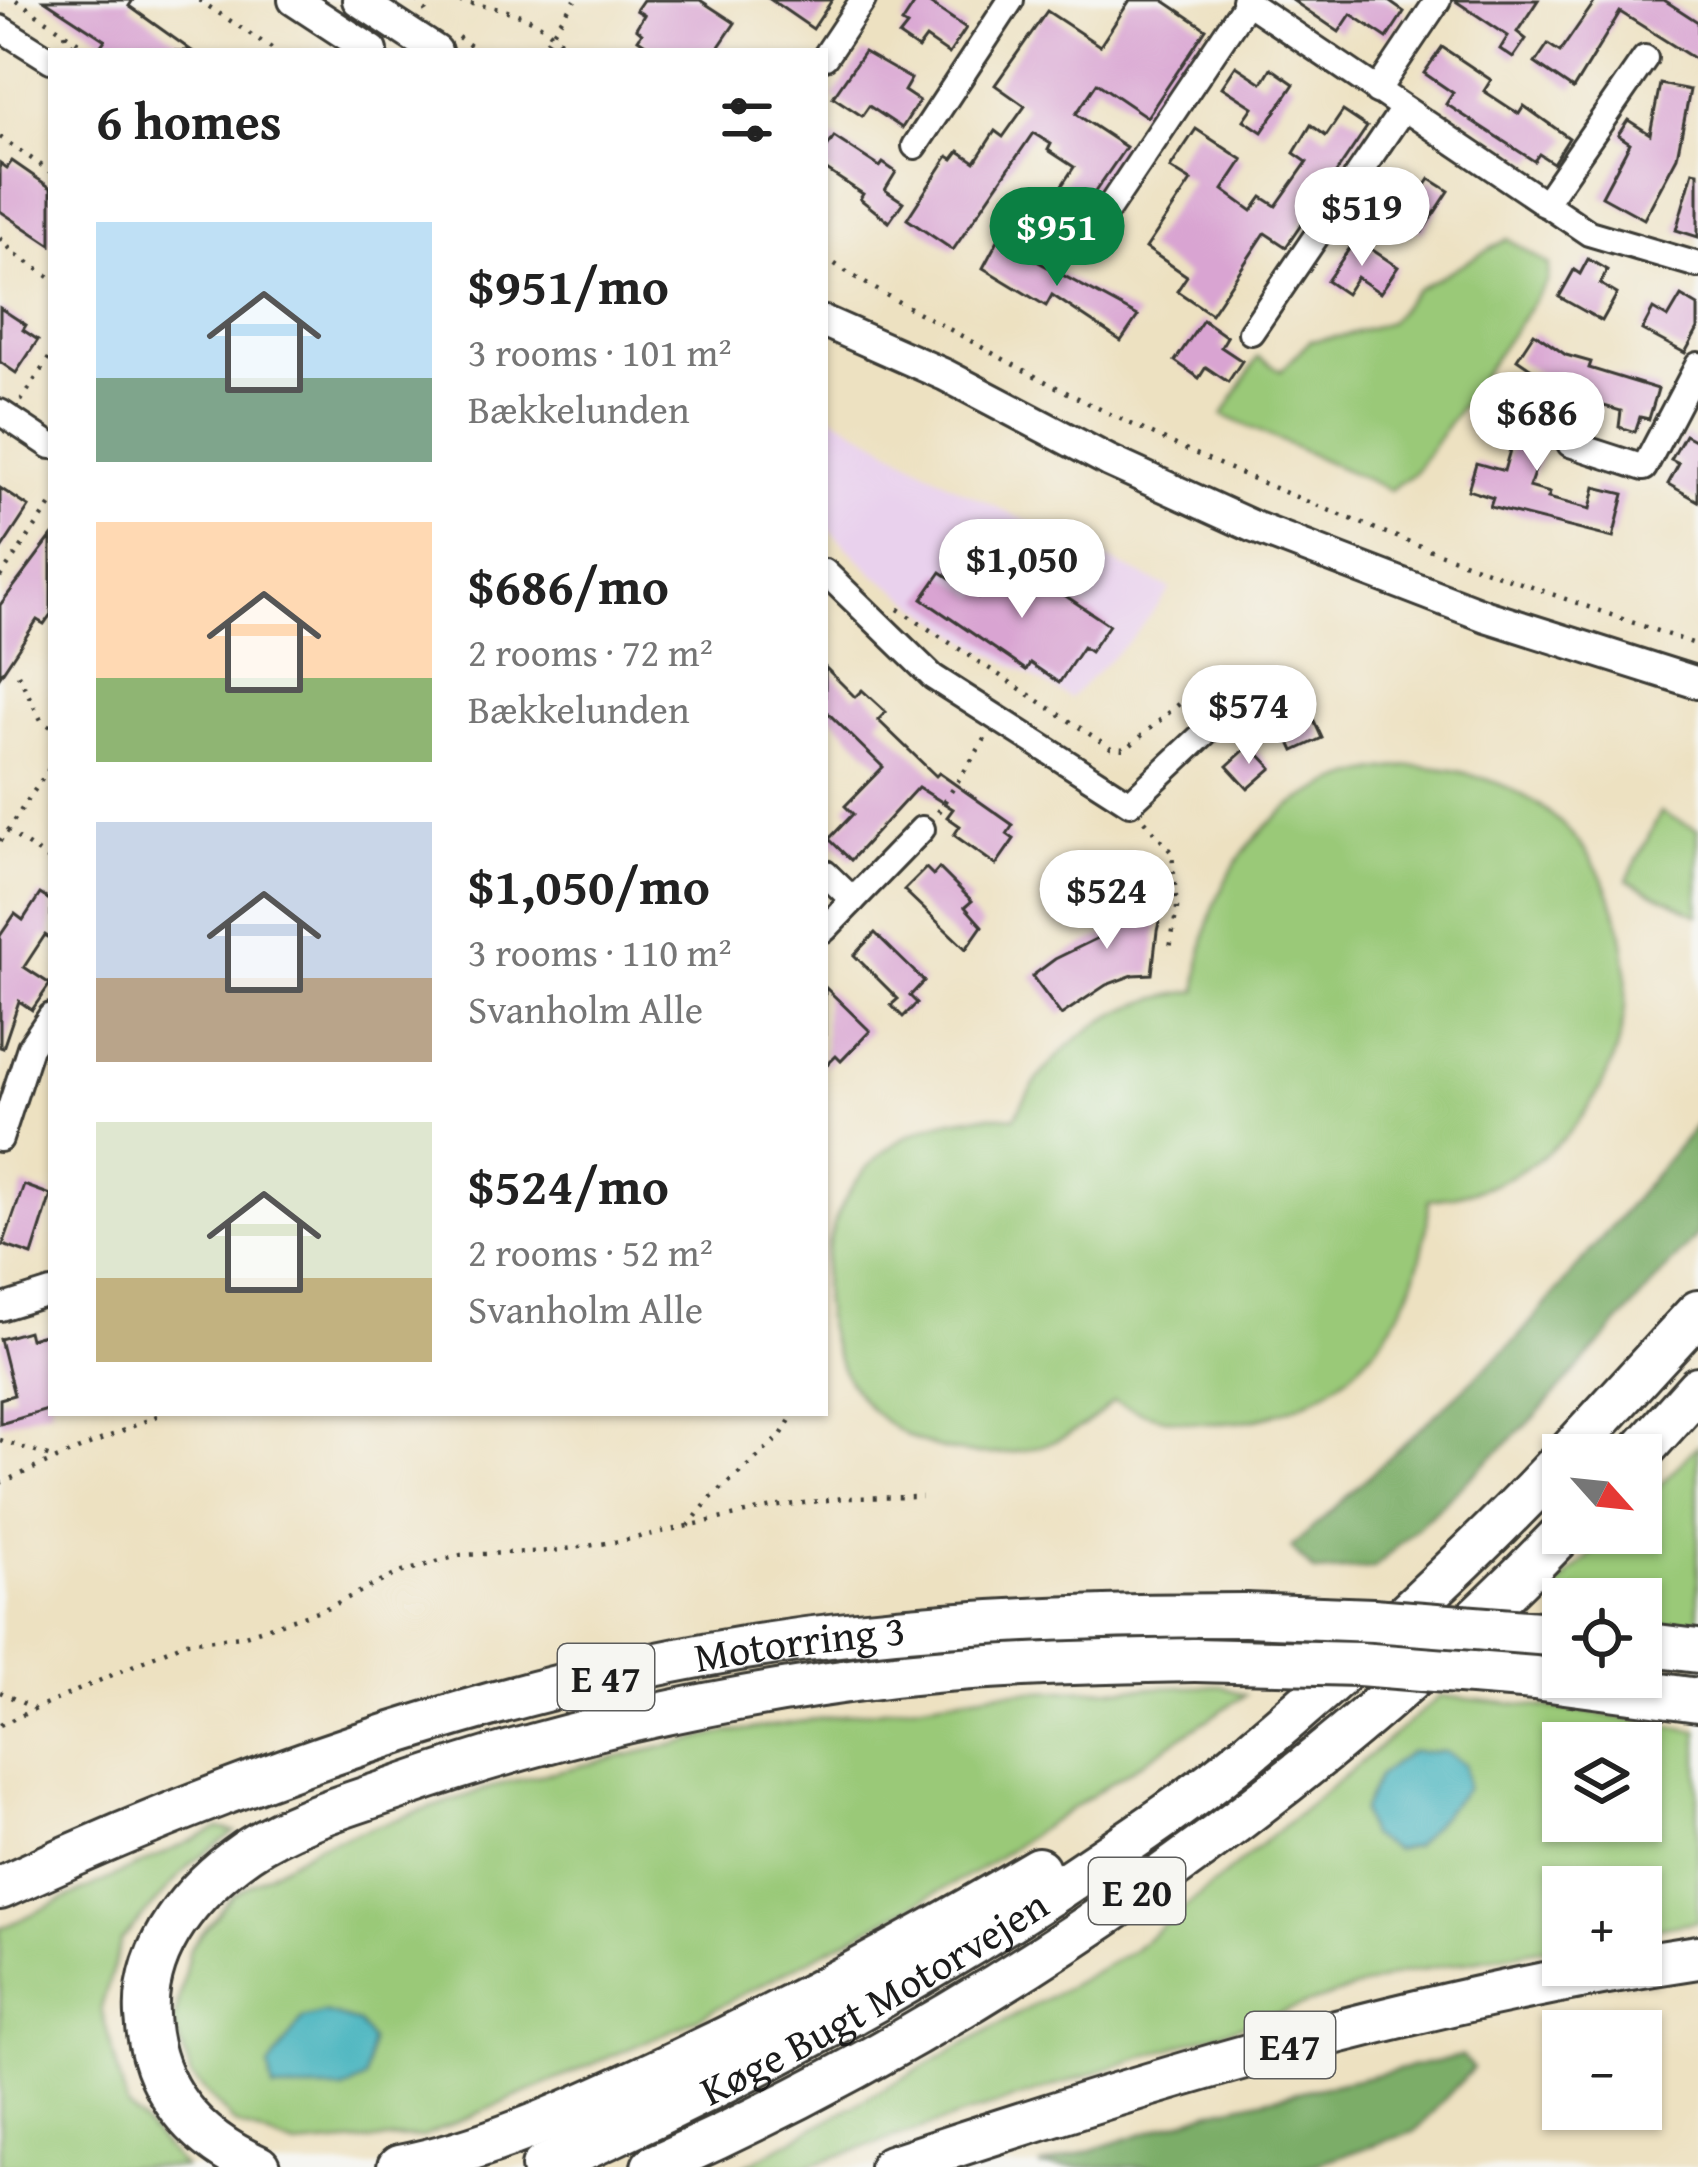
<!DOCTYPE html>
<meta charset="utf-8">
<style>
:root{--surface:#fff;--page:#f2f2f2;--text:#222;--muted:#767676;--accent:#0b8043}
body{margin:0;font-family:"Gentium Book Plus",serif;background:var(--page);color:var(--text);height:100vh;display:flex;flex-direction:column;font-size:45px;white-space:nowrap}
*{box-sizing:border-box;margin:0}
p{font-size:39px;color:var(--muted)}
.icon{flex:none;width:66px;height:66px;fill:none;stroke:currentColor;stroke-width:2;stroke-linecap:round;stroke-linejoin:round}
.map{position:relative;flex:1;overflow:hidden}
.details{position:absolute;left:48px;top:48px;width:780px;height:1368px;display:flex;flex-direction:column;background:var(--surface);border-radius:0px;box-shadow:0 3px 9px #0004}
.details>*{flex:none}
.needle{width:78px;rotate:117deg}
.buttons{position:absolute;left:1542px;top:1434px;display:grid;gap:24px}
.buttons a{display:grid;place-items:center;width:120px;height:120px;border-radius:0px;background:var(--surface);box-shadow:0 3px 9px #0004;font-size:60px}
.price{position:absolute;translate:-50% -102px;padding:0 27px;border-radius:42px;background:#fff;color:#222;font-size:39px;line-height:78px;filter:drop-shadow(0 3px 6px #0008)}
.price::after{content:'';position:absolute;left:50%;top:72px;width:36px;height:27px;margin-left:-18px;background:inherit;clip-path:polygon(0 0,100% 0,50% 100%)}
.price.selected{background:var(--accent);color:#fff}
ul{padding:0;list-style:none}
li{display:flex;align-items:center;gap:36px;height:300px;padding:0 48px}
li span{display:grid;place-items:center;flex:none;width:336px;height:240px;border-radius:0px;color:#555}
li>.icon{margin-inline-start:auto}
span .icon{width:144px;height:144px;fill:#fffc;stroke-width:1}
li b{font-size:51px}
h2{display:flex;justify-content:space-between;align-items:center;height:144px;padding:0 48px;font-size:51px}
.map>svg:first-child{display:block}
.built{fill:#e9d1ed}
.green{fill:#9ac978;stroke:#5b724a;stroke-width:3;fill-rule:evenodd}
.forest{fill:#7bad68;stroke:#4c6442;stroke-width:3}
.water{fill:#44b3be;stroke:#30686d;stroke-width:3}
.building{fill:#d9a4d2}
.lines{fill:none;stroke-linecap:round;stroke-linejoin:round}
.minor-casing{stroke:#3b3a35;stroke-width:30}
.tertiary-casing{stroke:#3b3a35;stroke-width:36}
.motorway-casing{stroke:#3b3a35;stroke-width:48}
.path{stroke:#3b3a35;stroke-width:4.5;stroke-dasharray:3 9;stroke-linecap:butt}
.minor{stroke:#fff;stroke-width:24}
.tertiary{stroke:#fff;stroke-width:30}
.motorway{stroke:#fff;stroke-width:42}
.motorway-bridge-casing{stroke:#3b3a35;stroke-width:48;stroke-linecap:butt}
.motorway-bridge{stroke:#fff;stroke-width:42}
.labels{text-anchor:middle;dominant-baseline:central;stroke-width:9;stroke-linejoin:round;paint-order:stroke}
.shield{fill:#f6f6f2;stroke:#5d5d5c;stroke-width:3}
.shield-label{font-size:39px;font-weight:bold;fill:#1c1c1c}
.street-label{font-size:42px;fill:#1c1c1c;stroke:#f6f6f2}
</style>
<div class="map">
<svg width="1698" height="2167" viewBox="0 0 1698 2167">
<rect width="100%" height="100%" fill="#f6f6f2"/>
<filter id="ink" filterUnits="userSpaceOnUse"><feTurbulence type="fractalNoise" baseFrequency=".00833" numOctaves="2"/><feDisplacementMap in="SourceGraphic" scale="24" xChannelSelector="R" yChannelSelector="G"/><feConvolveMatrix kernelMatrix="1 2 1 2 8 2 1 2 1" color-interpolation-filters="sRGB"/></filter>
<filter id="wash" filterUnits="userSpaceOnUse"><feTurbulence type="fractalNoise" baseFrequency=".004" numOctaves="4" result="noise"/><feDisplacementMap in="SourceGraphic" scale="48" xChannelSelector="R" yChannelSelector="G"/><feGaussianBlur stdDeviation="2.7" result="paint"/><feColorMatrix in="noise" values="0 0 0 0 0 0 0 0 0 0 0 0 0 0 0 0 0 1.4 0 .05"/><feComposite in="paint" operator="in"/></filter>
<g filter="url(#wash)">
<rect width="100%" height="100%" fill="#ede1c1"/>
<polygon class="built" points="825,411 959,489 1171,589 1133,637 1070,698 969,641 875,575 825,525"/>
<g class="green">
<polygon points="1508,239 1549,265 1548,281 1414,473 1390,490 1223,415 1258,357 1281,371 1310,341 1343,336 1389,322 1416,290"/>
<path d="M1413 766C1692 776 1698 1168 1429 1200 1423 1368 1270 1471 1113 1401 1078 1436 1033 1456 982 1454 760 1448 771 1094 1015 1117 1051 1044 1117 999 1198 991 1202 865 1285 773 1413 766Z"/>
<polygon points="1661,812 1698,830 1698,915 1627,880"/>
<polygon points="1698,1445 1698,1630 1641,1619 1641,1599 1563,1599 1563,1604 1543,1601 1613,1533 1641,1533 1641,1504"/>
<polygon points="1221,1686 1245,1695 972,1874 682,2026 423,2137 296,2147 235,2124 192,2077 174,2023 190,1948 233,1895 316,1846 505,1783 725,1733 996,1692"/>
<path d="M1441 1696 1579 1711 1698 1731V1921L1641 1931V1887H1563V1945L1403 1973 804 2167H743L1132 1951ZM1563 1743H1641V1821H1563Z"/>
<polygon points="219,1828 235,1832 191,1863 121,1941 101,2008 127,2106 183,2167 0,2167 0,1929"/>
</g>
<g class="forest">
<polygon points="1698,1123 1698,1234 1534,1418 1374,1568 1315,1572 1291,1548 1517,1339"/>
<polygon points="1461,2056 1473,2068 1414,2132 1306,2167 1039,2167 1216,2110"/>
</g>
<g class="water">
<polygon points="1410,1752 1445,1752 1465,1764 1467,1788 1414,1846 1395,1850 1369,1836 1362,1812 1378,1776"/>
<polygon points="324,2013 359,2023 371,2041 365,2079 344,2090 273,2090 269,2067 302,2019"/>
</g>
<g id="blocks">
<g class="building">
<polygon points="44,0 133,0 129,6 192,51 97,51 105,40"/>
<polygon points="643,0 700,0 735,23 716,51 656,51 638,39 642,33 636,28 644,15 636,10"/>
<polygon points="771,0 832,0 813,29"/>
<polygon points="917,0 925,0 966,28 949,54 926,38 918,49 899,36 907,26 902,23"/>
<polygon points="1130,0 1163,0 1206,29 1147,117 1097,83 1076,114 1126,147 1063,238 1024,210 1036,192 1051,202 1074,167 1048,150 1051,144 1033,133 953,250 907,219 948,156 953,159 959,151 975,162 995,131 1003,137 1025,106 995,85 1047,11 1100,46"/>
<polygon points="1292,0 1387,0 1404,12 1387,38 1351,14 1339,32"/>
<polygon points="1454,0 1538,0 1517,32 1526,39 1513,58 1500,49 1508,36"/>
<polygon points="1596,0 1664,0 1698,22 1698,61 1620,12 1573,89 1535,63 1548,44 1560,52"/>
<polygon points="1442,47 1491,80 1484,91 1519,114 1524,106 1569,138 1553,163 1539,154 1534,161 1446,104 1453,93 1424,73"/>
<polygon points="864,52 911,79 904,91 919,101 902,128 869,106 862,116 833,97"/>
<polygon points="1236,66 1262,83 1271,68 1294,84 1262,132 1244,120 1253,107 1222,87"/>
<polygon points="1660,84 1690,90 1677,157 1644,219 1602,196 1630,143 1618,135 1628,120 1650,134"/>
<polygon points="1343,111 1367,127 1286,247 1265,233 1211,314 1177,291 1187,276 1146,248 1191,181 1170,168 1196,129 1243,160 1223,190 1252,211 1262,197 1276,206 1307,162 1294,153 1311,125 1326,136"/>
<polygon points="834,137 880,167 883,163 896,172 885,190 903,202 889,222 860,199 863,194 825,169 825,151"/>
<polygon points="12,161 51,188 51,245 0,211 0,163 7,168"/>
<polygon points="1693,171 1698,172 1698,237 1676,230"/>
<polygon points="1383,175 1420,194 1430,179 1449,191 1422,232 1369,197"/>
<polygon points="1356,239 1398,267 1380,293 1357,277 1346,294 1327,281"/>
<polygon points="998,240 1138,316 1121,341 1052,295 1046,306 983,268"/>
<polygon points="1588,259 1607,270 1600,284 1617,294 1602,321 1559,297 1574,270 1580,274"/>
<polygon points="1681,296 1698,306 1698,329 1685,353 1642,330 1653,309 1668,318"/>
<polygon points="0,308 26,325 23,330 38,340 16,373 0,362"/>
<polygon points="1203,320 1227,337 1221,347 1242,361 1228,382 1206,367 1199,378 1175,361"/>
<polygon points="1534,333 1566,355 1591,362 1589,368 1658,389 1649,419 1640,417 1635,432 1619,427 1621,411 1591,402 1589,408 1517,359"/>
<polygon points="1503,391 1557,408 1529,487 1550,493 1548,498 1590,509 1595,487 1624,494 1613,538 1490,507 1493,498 1468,490 1476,463 1504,471 1514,436 1492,429"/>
<polygon points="1685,435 1698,442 1698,501 1668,484 1679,464 1671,460"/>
<polygon points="0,488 29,507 0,551"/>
<polygon points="51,537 51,614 44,624 37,620 0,676 0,605"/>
<polygon points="1027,570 1109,625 1090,652 1083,647 1059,683 1030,663 1026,670 922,599 941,572 978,597 992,577 1013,591"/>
<polygon points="825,667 855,697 862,690 886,712 878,720 936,776 939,773 1013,825 1007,834 1014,839 996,865 954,835 960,826 947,817 953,809 918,787 851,860 829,839 853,814 845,806 883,767 825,710"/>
<polygon points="1309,710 1322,738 1294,751 1281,723"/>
<polygon points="1250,745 1272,768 1248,789 1227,766"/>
<polygon points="926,868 933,875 939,868 972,901 965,907 982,926 966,949 904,890"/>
<polygon points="1119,884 1165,898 1157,931 1152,974 1133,975 1106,985 1061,1015 1032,976 1055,959 1108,933"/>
<polygon points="40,894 51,901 51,939 45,935 24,967 50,984 32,1010 19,1001 3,1048 0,1047 0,936 15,914 23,920"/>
<polygon points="875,933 924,981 910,996 917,1003 903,1017 891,1005 898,999 854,955"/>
<polygon points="825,987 870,1031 841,1061 836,1056 825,1067"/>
<polygon points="24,1185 51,1195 32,1255 3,1245"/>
<polygon points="28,1331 30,1339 51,1333 51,1409 0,1424 0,1399 14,1395 0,1339"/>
</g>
</g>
</g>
<g filter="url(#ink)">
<use href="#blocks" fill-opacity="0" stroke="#3b3a35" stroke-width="3"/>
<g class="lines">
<g class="minor-casing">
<g id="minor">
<polyline points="1244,0 1589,233 1698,265"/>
<polyline points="0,28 51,60"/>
<polyline points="825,57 863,0"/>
<polyline points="1377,91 1438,0"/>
<polyline points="915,146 1011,0"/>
<polyline points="1544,204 1645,58"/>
<polyline points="1088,239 1247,2"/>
<polyline points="1251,332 1403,109"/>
<polyline points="0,412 51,446"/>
<polyline points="1570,444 1644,468 1698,365"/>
<polyline points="825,572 933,677 1130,803 1227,712"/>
<polyline points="825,873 853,900"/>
<polyline points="825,929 922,829"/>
<polyline points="0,1139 30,1047 51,1016"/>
<polyline points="0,1308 51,1292"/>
</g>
</g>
<g class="tertiary-casing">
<g id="tertiary">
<polyline points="294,0 372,51"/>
<polyline points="358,0 436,51"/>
<polyline points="825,322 945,375 1109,461 1254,527 1486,616 1698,683"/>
</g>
</g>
<g class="motorway-casing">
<g id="motorway">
<polyline points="1567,1455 1698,1312"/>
<polyline points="1638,1455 1698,1388"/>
<polyline points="1641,1644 1698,1651"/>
<polyline points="1535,1678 1698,1700"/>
<path id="s1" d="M0 1888C269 1764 560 1664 856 1633 986 1619 1115 1615 1245 1615"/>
<path d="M258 2167C193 2138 151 2088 147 2015 143 1946 194 1888 247 1851 291 1821 348 1805 398 1788 559 1731 725 1696 894 1675 994 1664 1095 1662 1195 1660"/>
<path d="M399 2167C483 2151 564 2114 640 2079 777 2016 908 1946 1038 1869"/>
<path id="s2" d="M543 2167C721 2088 890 1999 1053 1892 1120 1847 1190 1802 1252 1750 1360 1659 1466 1562 1563 1459"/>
<path d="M653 2167C982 2022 1314 1791 1563 1533"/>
<path d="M891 2167C1154 2079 1423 1998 1698 1957"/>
</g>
</g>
<g class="path">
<polyline points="16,0 92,51"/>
<polyline points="199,0 276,51"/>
<polyline points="418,0 426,12"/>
<path d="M447 0C496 8 537 10 569 51"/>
<polyline points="65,33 66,38 79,51"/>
<polyline points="458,37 478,51"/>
<polyline points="540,51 575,0"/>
<polyline points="0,137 51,172"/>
<polyline points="0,238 14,253 51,278"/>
<path d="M825 257C869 289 920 312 967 339 1199 470 1447 559 1698 645"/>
<polyline points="21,401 51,355"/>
<polyline points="0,577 51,505"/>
<polyline points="898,609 1111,748 1126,749 1217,672"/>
<polyline points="18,674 41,720 51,727"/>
<polyline points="938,812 987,736"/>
<polyline points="1145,821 1172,853 1177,908 1169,954"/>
<polyline points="7,831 51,861"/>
<polyline points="0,841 51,766"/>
<polyline points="0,1440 57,1459"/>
<polyline points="0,1483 164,1413"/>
<polyline points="688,1526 710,1499 780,1437 794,1413"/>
<polyline points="0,1692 33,1708"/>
<polyline points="0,1725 186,1642 242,1636 329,1607 399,1573 461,1555 552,1551 621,1541 772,1507 843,1498 922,1497"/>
</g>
<use href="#minor" class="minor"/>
<use href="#tertiary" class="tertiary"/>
<use href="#motorway" class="motorway"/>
<g class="motorway-bridge-casing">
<g id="motorway-bridge">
<polyline points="1245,1615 1373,1620 1563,1635"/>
<polyline points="1195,1660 1359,1664 1535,1678"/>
</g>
</g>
<use href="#motorway-bridge" class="motorway-bridge"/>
</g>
</g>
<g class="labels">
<g class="shield">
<rect x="558" y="1644" width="96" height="66" rx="9"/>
<rect x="1089" y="1858" width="96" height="66" rx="9"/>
<rect x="1245" y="2012" width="90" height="66" rx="9"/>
</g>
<g class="shield-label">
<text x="606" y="1677">E 47</text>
<text x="1137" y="1891">E 20</text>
<text x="1290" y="2045">E47</text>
</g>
<g class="street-label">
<text stroke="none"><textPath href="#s1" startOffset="840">Motorring 3</textPath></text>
<text stroke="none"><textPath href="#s2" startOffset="372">Køge Bugt Motorvejen</textPath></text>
</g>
</g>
</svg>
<div class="buttons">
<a><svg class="needle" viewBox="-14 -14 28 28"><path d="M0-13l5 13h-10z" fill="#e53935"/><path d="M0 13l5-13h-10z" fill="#767676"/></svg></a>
<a><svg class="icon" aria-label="locate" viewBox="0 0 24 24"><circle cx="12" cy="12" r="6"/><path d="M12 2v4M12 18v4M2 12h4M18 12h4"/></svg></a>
<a><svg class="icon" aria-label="layers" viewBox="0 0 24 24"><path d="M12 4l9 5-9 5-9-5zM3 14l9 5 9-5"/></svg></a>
<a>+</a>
<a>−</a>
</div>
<b class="price" style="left:1362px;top:269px">$519</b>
<b class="price selected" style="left:1057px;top:289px">$951</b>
<b class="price" style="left:1537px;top:474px">$686</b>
<b class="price" style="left:1022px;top:621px">$1,050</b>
<b class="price" style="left:1249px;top:767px">$574</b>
<b class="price" style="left:1107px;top:952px">$524</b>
<section class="details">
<h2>6 homes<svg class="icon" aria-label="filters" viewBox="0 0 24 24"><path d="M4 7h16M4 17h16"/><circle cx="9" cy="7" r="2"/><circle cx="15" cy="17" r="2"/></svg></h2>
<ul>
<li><span style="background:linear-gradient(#bfe0f5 65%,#7fa58c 0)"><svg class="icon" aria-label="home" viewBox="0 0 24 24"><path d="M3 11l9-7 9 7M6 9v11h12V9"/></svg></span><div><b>$951/mo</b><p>3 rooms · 101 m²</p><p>Bækkelunden</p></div></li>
<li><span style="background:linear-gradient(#ffd9b3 65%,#8fb573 0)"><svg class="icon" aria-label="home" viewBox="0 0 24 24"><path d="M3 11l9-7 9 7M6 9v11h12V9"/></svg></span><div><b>$686/mo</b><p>2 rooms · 72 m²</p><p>Bækkelunden</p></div></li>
<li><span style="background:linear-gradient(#c9d6e8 65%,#b9a48a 0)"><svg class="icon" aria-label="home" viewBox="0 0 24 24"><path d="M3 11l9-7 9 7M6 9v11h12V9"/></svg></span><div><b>$1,050/mo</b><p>3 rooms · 110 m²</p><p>Svanholm Alle</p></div></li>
<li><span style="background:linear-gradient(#dfe7d0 65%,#c2b280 0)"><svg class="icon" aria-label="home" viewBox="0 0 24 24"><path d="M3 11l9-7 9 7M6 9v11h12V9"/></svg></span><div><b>$524/mo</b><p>2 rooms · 52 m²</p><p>Svanholm Alle</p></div></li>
</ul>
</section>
</div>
